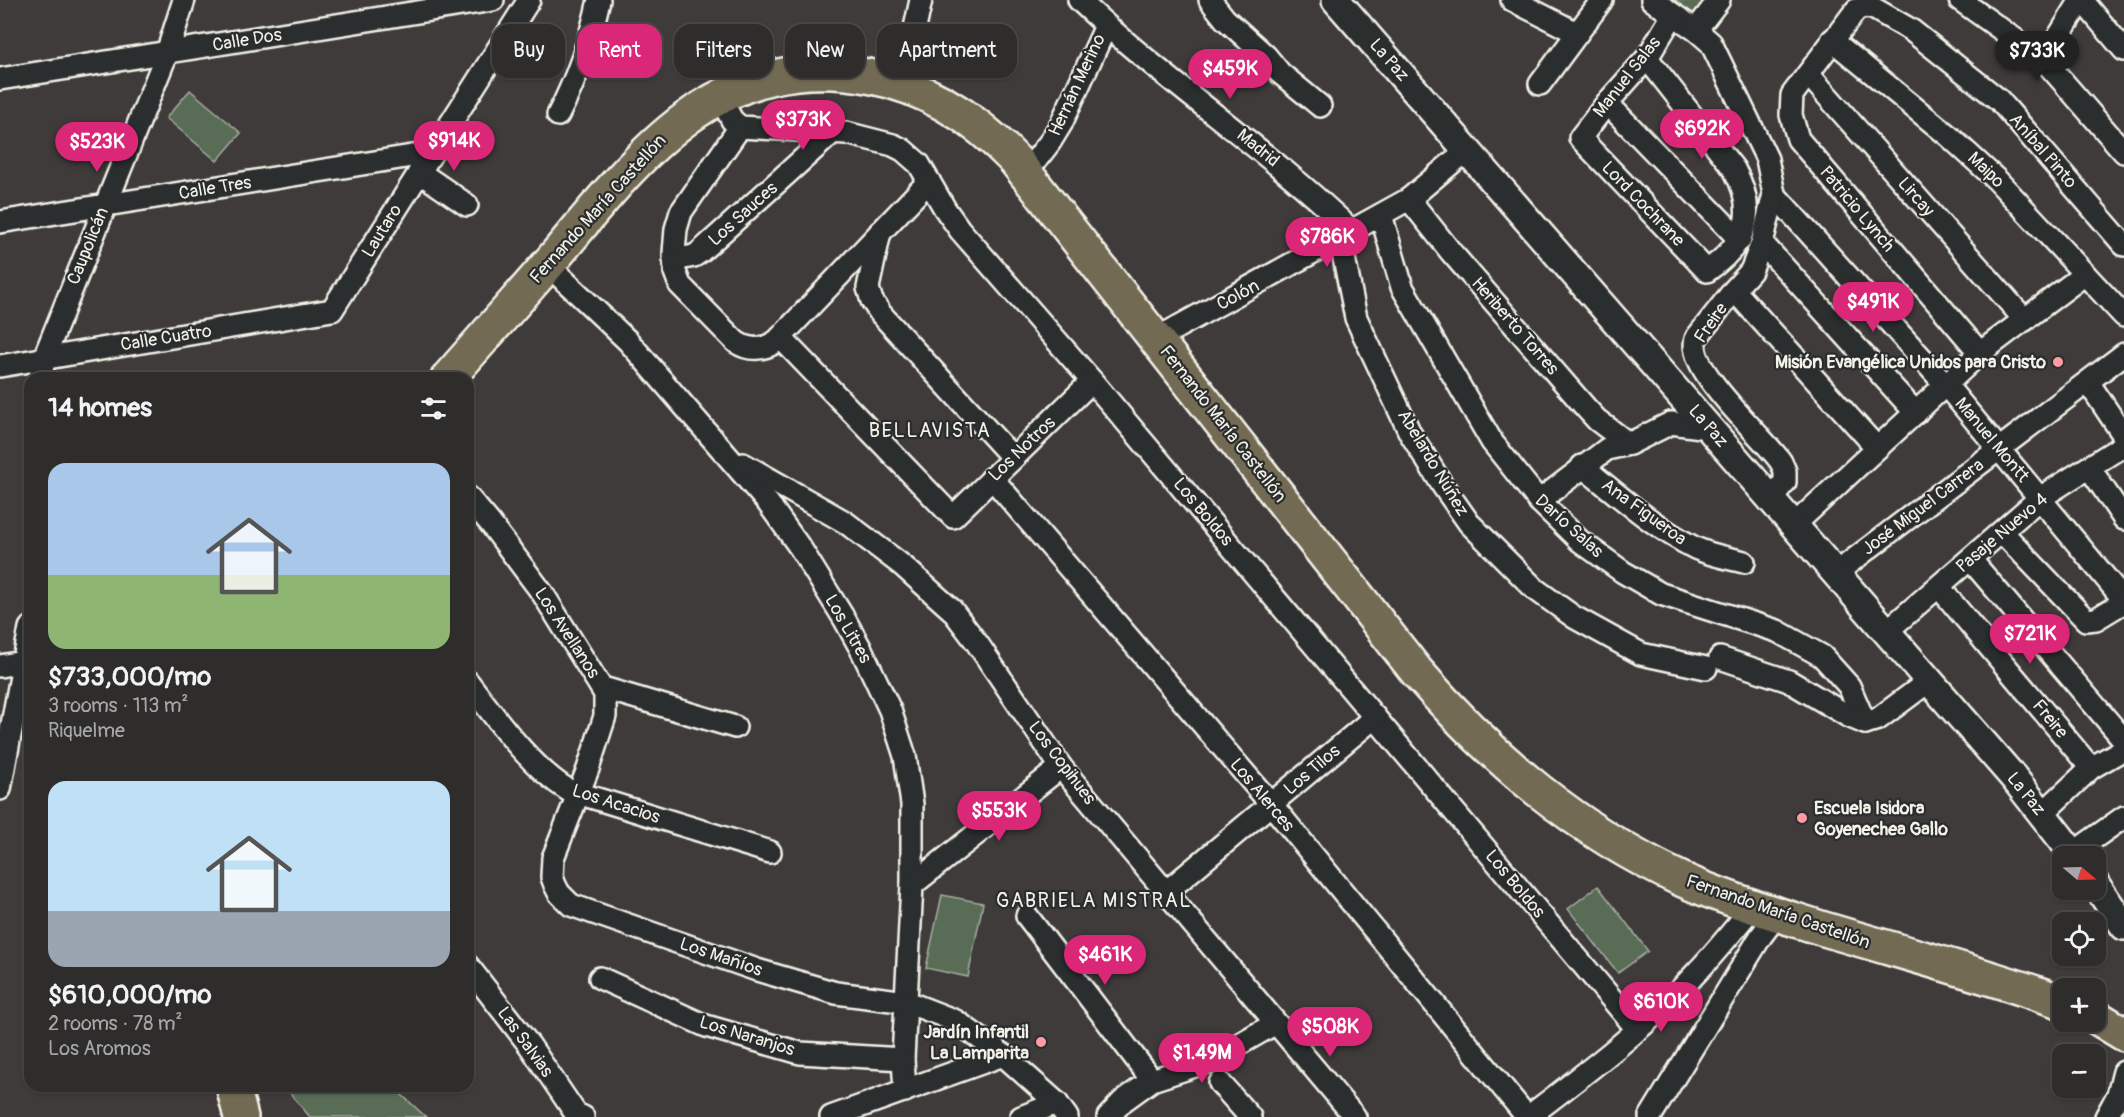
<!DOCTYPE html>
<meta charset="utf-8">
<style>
:root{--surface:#2f2c2c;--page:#3b3838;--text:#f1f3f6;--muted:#a7a7a9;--line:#4a4848;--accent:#db2777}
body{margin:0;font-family:Pangolin,sans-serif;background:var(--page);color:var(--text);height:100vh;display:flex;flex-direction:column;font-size:22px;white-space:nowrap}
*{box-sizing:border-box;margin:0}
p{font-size:20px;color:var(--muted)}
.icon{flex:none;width:33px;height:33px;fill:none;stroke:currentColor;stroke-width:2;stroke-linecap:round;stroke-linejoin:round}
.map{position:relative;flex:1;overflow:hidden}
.sheet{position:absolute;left:24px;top:372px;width:450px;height:720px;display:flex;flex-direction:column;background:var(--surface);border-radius:18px;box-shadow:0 2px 4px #0004,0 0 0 2px var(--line)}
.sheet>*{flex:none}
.top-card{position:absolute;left:492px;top:24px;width:570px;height:54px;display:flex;gap:12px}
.needle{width:39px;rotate:109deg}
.controls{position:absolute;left:2052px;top:846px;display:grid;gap:12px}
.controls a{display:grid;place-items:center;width:54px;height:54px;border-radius:12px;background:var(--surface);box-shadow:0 2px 4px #0004,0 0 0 2px var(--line);font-size:30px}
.price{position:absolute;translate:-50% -51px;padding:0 14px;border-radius:21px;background:var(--accent);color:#fff;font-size:20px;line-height:39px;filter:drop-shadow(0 2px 3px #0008)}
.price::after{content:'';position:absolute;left:50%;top:36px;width:18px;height:14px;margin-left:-9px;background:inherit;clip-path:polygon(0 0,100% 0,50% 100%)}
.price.on{background:#222;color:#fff}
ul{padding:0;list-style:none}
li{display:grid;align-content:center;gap:12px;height:318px;padding:0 24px}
li span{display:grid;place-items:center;height:186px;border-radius:18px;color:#555}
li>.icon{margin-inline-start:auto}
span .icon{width:108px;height:108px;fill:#fffc;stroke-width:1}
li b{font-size:26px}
h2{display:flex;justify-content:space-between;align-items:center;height:72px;padding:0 24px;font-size:26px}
.pill{padding:0 21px;border-radius:18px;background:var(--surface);box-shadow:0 2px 4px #0004,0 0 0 2px var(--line);font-size:21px;line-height:54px}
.pill.on{background:var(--accent);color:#fff}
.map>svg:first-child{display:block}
.green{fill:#596c56;stroke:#a6ae9f;stroke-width:1.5}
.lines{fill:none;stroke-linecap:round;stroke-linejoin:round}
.minor-casing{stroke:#f4f1e8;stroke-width:26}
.tertiary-casing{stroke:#f4f1e8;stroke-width:32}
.primary-casing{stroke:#f4f1e8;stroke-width:38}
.minor{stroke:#2a2d2e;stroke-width:21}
.tertiary{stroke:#2a2d2e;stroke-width:27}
.primary{stroke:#736b52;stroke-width:33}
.poi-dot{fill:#ff9aa2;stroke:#2a2d2e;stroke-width:2}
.labels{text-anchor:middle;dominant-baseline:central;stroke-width:4.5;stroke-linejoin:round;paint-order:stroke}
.street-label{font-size:18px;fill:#f4f1e8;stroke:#2a2d2e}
.poi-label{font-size:18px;font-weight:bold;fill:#f4f1e8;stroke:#2a2d2e;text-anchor:end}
.neighbourhood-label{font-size:20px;letter-spacing:1.5px;fill:#f4f1e8;stroke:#2a2d2e}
</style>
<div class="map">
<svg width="2124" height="1117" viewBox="0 0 2124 1117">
<rect width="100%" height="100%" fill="#3f3b3b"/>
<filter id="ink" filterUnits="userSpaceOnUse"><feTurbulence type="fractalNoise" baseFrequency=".0167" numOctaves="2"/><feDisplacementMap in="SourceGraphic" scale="12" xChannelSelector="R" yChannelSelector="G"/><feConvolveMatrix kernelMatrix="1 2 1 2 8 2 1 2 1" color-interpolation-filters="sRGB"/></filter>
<g filter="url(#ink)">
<g class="green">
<polygon points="1667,0 1707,0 1692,19"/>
<polygon points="190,90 241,133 217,161 166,118"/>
<polygon points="1598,886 1648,951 1618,973 1568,909"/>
<polygon points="942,895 983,903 968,977 926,968"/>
<polygon points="284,1086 392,1086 426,1117 310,1117"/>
</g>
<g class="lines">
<g class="minor-casing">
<g id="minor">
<path d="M1079 0C1165 82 1266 148 1352 231"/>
<polyline points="1210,0 1225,19 1266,56 1280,73 1320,106"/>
<polyline points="1512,0 1577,33"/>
<polyline points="1652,0 1696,30 1711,43 1767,159 1774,194 1945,384 2124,600"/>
<polyline points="1960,0 2044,60 2124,152"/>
<polyline points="2082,0 2124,50"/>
<polyline points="1696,30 1719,0"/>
<polyline points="1832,40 1950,137 1997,180 2124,316"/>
<path d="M1647 58 1734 169C1758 213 1747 243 1707 271L1580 138 1607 103 1647 58 1673 15"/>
<polyline points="2044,60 2081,0"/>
<polyline points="1808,74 2025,320"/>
<polyline points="0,79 493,0"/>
<polyline points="903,84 921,0"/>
<polyline points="1540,84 1602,0"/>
<polyline points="720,97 732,120 740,127 846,133 893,145 903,150 919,164 945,209 960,230 1092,381 1637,1029"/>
<polyline points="1607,103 1740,240"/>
<path d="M558 115C577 78 590 41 599 0"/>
<path d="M740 127 681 212 676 229 674 253 675 272 680 285 736 342C749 351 764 350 777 341L929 181"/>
<polyline points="419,172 467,205"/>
<polyline points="1026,173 1050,142 1061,124 1106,26"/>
<polyline points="1409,199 1451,252 1586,408 1597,420 1629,444"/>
<polyline points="1381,215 1402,287 1492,442 1539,501 1580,541 1623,572 1661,594 1777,631 1822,656 1849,686 1865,723"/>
<polyline points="0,222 431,153"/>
<polyline points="880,232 868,288 872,301 881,314 1013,458"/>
<polyline points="1340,238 1356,318 1410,433 1443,486 1469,523 1535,589 1574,617 1641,654 1706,668"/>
<polyline points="1762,243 1916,413"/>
<polyline points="674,260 694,256 700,252 833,132"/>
<polyline points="547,264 628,341 768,503 801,549 845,620 862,651 890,710 905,756 912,804 912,885 903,1059 905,1091"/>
<polyline points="1734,290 1877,448"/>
<polyline points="781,338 953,517 1092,381"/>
<polyline points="1156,339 1409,199 1467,150"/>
<polyline points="1980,353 1798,139 1791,115 1792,95 1856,10 1864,7 1873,8 1911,30 1999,100 2124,245"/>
<polyline points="0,366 332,310 529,0"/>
<polyline points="41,378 44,358 167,53 184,0"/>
<polyline points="2088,382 2124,436"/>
<polyline points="743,464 845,522 903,566 952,610 977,643 1061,767 1355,1117"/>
<path d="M1582 466C1618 495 1654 527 1695 548 1710 555 1728 558 1744 562"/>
<polyline points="2089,467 2124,519"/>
<polyline points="992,478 1271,804 1527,1117"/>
<polyline points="468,497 490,523 543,594 605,694 605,716 588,769 553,858 552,877 555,885 559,893 571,905 757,970 836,993 907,1002 956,1021 1003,1055 1057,1103 1067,1117"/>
<path d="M1771 498 1785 482V471L1781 462C1765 438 1681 365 1697 337L1734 290 1751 271 1762 243 1774 194"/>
<polyline points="1539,501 1607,449 1629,444 1671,423 1709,428"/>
<polyline points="1794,525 1980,353 2085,274"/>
<polyline points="2002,532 2086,620 2096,619 2124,602"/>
<polyline points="1971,560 2124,740"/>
<polyline points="1836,573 2124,354"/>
<polyline points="1939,587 2091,768"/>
<polyline points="1887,631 2040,498 2124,445"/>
<polyline points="1720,658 1789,681 1848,716 1865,723 1878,719 1929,681"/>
<polyline points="0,666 23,662"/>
<path d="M468 682C496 718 529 766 568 790L770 852"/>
<polyline points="603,688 735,727"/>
<polyline points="0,789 30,628"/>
<polyline points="2043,813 2091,768 2124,749"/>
<polyline points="2073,853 2124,817"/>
<polyline points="912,885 1061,767"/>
<polyline points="1166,892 1375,717"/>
<polyline points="1027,916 1152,1080"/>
<polyline points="468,966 530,1046 576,1114 583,1117"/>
<polyline points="600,978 706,1026 800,1053 903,1059"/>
<polyline points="1220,1083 1250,1117"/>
<polyline points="831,1117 1003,1055"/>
<polyline points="1021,1117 1057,1103"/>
<polyline points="1108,1117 1123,1101 1152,1080 1210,1061 1276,1023"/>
<path d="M1528 1117C1586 1073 1647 1027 1696 973 1716 952 1734 929 1753 907"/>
<polyline points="1650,1117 1761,936 1777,915"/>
<polyline points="2106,1117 2118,1095 2124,1072"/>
</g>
</g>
<g class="tertiary-casing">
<g id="tertiary">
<polyline points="1336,0 2014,778 2075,856"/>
<polyline points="2096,885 2124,926"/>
</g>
</g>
<g class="primary-casing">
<g id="primary">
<path d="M448 378C484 337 521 296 556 255 641 153 719 49 868 76 927 87 974 117 1015 160L1417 672C1492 759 1577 831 1683 880 1728 900 1777 914 1824 929 1904 953 1984 974 2062 1002"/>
<polyline points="2096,1017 2124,1034"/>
<polyline points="233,1086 241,1117"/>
</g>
</g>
<use href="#minor" class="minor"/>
<use href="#tertiary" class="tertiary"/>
<use href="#primary" class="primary"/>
</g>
</g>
<g class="poi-dot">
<circle cx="2058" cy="362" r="6"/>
<circle cx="1802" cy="818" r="6"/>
<circle cx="1041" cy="1042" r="6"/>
</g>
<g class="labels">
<g class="street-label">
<text transform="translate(247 40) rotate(-9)">Calle Dos</text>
<text transform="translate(1389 60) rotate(49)">La Paz</text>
<text transform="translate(1627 77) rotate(-52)">Manuel Salas</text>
<text transform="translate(1077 85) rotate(-65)">Hernán Merino</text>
<text transform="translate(1258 148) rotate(39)">Madrid</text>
<text transform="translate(2043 151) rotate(49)">Aníbal Pinto</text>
<text transform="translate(1986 170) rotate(44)">Maipo</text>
<text transform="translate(215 188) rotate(-9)">Calle Tres</text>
<text transform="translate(1916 197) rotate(49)">Lircay</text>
<text transform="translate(1643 204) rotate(46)">Lord Cochrane</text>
<text transform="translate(598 209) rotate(-48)">Fernando María Castellón</text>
<text transform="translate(1857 209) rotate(50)">Patricio Lynch</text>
<text transform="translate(743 214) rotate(-42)">Los Sauces</text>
<text transform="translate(382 231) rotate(-58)">Lautaro</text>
<text transform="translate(88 246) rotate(-68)">Caupolicán</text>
<text transform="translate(1238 295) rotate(-28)">Colón</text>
<text transform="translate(1711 323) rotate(-56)">Freire</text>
<text transform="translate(1515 326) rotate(49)">Heriberto Torres</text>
<text transform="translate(166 338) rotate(-9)">Calle Cuatro</text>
<text transform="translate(1223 424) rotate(52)">Fernando María Castellón</text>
<text transform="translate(1708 426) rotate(49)">La Paz</text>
<text transform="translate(1992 440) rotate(50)">Manuel Montt</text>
<text transform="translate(1022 449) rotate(-44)">Los Notros</text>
<text transform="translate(1433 463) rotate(59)">Abelardo Núñez</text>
<text transform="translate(1923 507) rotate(-37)">José Miguel Carrera</text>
<text transform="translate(1203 512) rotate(50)">Los Boldos</text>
<text transform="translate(1644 512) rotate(36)">Ana Figueroa</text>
<text transform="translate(1569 526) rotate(42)">Darío Salas</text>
<text transform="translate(2002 533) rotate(-40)">Pasaje Nuevo 4</text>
<text transform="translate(848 629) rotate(60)">Los Litres</text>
<text transform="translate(567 633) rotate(57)">Los Avellanos</text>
<text transform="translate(2050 719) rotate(50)">Freire</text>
<text transform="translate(1062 763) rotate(53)">Los Copihues</text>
<text transform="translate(1312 770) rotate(-40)">Los Tilos</text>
<text transform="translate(2026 794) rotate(51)">La Paz</text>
<text transform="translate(1262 795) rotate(50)">Los Alerces</text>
<text transform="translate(616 804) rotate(18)">Los Acacios</text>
<text transform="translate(1515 884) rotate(50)">Los Boldos</text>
<text transform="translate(1778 912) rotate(19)">Fernando María Castellón</text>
<text transform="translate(721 957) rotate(19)">Los Mañíos</text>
<text transform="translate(747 1036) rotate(17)">Los Naranjos</text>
<text transform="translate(525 1042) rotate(54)">Las Salvias</text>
</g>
<g class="poi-label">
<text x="2046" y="362">Misión Evangélica Unidos para Cristo</text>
<text x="1814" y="808" text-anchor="start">Escuela Isidora<tspan x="1814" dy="21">Goyenechea Gallo</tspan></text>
<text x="1029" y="1032">Jardín Infantil<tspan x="1029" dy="21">La Lamparita</tspan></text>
</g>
<g class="neighbourhood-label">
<text x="930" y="430">BELLAVISTA</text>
<text x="1094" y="900">GABRIELA MISTRAL</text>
</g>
</g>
</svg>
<div class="controls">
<a><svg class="needle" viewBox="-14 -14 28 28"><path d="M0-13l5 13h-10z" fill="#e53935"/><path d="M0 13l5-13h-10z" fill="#a7a7a9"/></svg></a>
<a><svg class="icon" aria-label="locate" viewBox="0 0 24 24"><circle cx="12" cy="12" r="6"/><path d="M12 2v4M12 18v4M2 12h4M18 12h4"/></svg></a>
<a>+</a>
<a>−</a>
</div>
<b class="price on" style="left:2037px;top:82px">$733K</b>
<b class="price" style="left:1230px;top:100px">$459K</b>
<b class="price" style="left:803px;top:151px">$373K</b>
<b class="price" style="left:1702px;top:160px">$692K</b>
<b class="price" style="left:454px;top:172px">$914K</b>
<b class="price" style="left:97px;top:173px">$523K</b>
<b class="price" style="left:1327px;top:268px">$786K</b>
<b class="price" style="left:1873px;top:333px">$491K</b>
<b class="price" style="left:2030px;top:665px">$721K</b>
<b class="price" style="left:999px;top:842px">$553K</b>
<b class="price" style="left:1105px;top:986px">$461K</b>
<b class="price" style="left:1661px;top:1033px">$610K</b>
<b class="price" style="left:1330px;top:1058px">$508K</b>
<b class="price" style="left:1202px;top:1084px">$1.49M</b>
<div class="top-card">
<a class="pill">Buy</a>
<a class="pill on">Rent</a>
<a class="pill">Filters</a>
<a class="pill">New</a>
<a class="pill">Apartment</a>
</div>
<section class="sheet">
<h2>14 homes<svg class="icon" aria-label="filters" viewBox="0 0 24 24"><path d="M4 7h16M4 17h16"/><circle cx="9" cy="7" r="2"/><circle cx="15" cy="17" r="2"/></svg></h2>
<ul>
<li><span style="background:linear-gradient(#a9c7e8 60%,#8fb573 0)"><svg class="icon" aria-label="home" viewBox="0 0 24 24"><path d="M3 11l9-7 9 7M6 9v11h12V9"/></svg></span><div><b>$733,000/mo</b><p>3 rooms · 113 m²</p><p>Riquelme</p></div></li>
<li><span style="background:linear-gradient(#bfe0f5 70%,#9aa5b1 0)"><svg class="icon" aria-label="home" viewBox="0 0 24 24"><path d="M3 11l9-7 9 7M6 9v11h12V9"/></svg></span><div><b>$610,000/mo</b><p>2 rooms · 78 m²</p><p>Los Aromos</p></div></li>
</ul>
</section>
</div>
